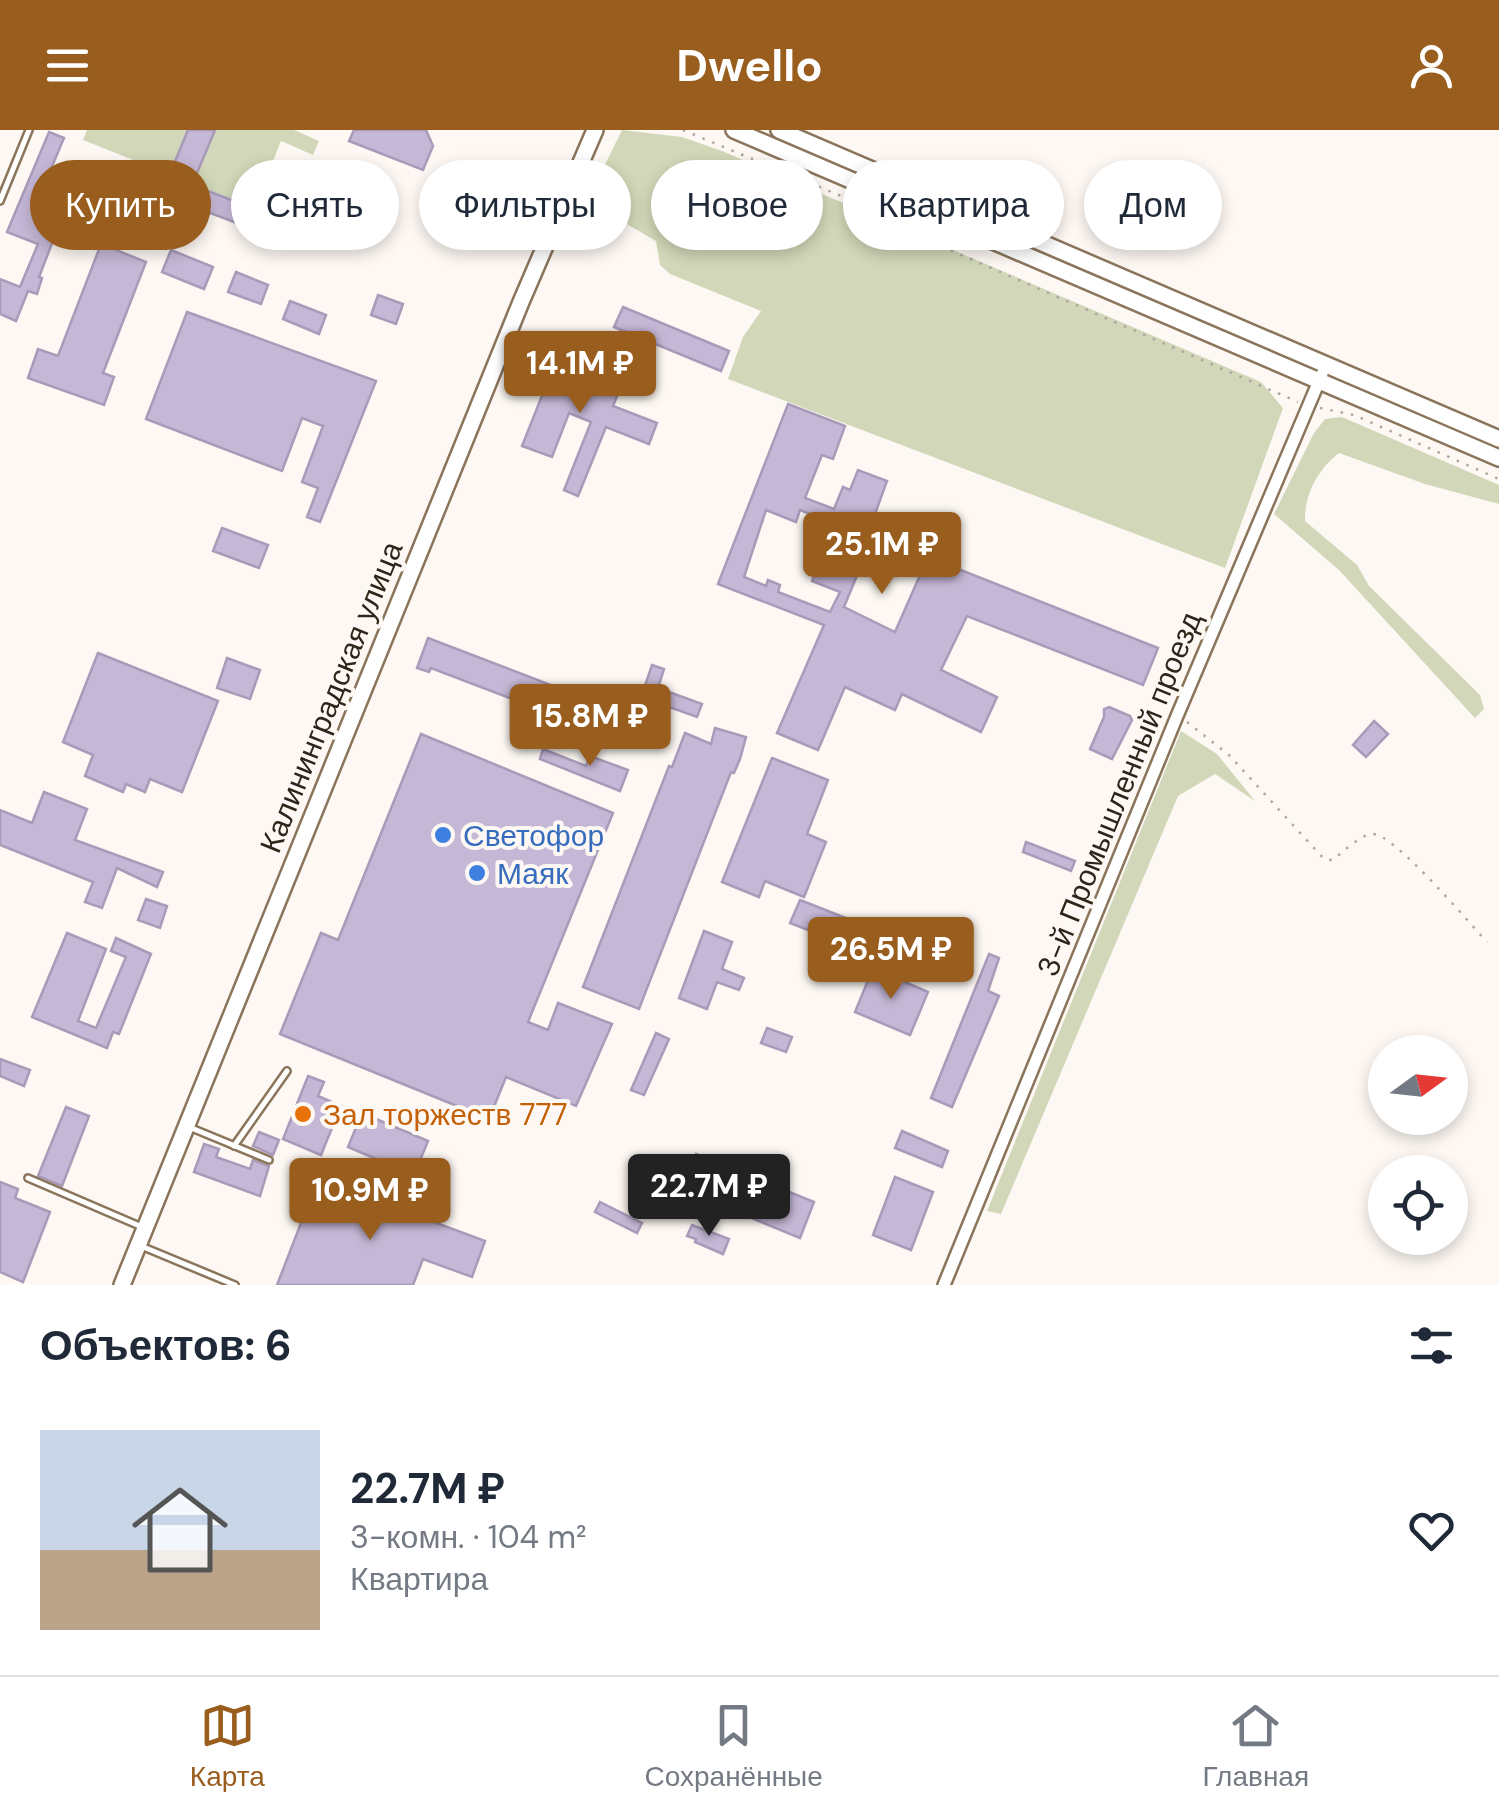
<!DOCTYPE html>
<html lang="ru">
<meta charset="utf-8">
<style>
:root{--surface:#fff;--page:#f6f6f7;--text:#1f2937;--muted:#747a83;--line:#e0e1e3;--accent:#995d1e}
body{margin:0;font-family:"DM Sans",sans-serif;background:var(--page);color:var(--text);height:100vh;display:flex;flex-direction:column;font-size:38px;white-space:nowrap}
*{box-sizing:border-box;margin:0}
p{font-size:32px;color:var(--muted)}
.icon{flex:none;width:55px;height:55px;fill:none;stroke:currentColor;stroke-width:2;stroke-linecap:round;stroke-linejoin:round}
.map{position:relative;height:1155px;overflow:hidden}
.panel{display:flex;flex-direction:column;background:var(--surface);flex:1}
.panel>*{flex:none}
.guide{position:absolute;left:30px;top:30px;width:1440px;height:90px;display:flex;gap:20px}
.needle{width:65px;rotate:75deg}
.tools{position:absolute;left:1368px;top:905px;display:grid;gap:20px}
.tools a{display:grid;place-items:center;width:100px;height:100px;border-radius:50%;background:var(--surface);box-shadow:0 5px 15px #0003;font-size:50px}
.price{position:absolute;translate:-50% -85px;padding:0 22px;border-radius:10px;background:var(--accent);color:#fff;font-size:32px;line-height:65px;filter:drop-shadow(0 2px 5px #0008)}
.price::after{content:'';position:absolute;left:50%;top:60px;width:30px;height:22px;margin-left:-15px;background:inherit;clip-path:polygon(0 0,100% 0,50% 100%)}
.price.selected{background:#222;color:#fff}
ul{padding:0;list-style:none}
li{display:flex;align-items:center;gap:30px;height:250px;padding:0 40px}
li+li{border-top:2px solid var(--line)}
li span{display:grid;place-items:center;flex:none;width:280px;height:200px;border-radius:0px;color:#555}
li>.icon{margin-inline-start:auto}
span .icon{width:120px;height:120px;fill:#fffc;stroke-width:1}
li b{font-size:42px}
h2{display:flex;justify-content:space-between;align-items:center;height:120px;padding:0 40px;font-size:42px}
.chip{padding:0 35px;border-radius:45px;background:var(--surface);box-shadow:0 5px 15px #0003;font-size:35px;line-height:90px}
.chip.selected{background:var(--accent);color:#fff}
header{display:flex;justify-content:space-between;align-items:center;height:130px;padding:0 40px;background:var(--accent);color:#fff;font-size:45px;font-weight:700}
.tab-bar{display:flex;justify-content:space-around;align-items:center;height:140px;border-top:2px solid var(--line);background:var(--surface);font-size:28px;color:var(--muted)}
.tab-bar a{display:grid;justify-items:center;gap:5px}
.tab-bar .selected{color:var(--accent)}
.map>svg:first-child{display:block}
.green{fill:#d1d7b8}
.building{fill:#c5b8d7;stroke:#a89bb9;stroke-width:2.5;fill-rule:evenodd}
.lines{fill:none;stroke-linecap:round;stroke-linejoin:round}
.lane-casing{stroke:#8a755b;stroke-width:10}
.street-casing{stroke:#8a755b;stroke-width:16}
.secondary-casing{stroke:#8a755b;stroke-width:20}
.path{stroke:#ada79f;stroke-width:2.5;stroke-dasharray:2.5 8;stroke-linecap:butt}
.lane{stroke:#fff;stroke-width:5}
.street{stroke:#fff;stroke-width:11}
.secondary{stroke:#fff;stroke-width:15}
.shop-dot{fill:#3f7fe0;stroke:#fdf8f3;stroke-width:4}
.food-dot{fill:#e8710a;stroke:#fdf8f3;stroke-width:4}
.labels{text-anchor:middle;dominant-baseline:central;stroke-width:8;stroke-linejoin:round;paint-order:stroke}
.street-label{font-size:30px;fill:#2e251a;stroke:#fdf8f3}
.shop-label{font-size:30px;fill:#366cbe;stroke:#fdf8f3;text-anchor:start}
.food-label{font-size:30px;fill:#c56008;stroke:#fdf8f3;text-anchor:start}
</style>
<header><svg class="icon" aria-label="menu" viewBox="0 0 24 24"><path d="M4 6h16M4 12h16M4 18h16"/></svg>Dwello<svg class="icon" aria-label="person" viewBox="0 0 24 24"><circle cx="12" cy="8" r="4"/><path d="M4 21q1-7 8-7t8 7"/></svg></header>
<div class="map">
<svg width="1499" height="1155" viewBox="0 0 1499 1155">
<rect width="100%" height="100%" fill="#fdf8f3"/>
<g class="green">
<polygon points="87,0 188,0 198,41 215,0 294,0 319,11 313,25 281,11 254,78 83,10"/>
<polygon points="622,0 682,7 722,21 1261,252 1283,278 1225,438 728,249 743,207 761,181 670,144 660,135 656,111 587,71"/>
<path d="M1342 287 1499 355V374L1425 354 1339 323C1318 339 1304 365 1305 391L1357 435 1369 456 1480 565 1484 579 1475 588 1339 440 1274 384 1314 303 1325 289Z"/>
<polygon points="1181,601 1217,624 1255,671 1215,644 1178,666 1001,1084 987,1081"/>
</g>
<g class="building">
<polygon points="188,0 215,0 192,55 263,82 280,41 298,49 306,47 312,55 331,63 322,84 349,95 345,106 299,85 289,113 158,63 157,67 133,58 141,36 169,46"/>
<polygon points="354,0 426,0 433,16 423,40 349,11"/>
<polygon points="49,2 64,8 40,65 67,75 39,147 42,148 37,164 28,161 16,191 0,184 0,149 20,157 38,114 7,102"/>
<polygon points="69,48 111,64 106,78 64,61"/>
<polygon points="101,114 146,132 103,243 114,247 104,275 28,248 38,219 58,226"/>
<polygon points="171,120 213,137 204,159 162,142"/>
<polygon points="236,142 268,155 261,174 228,162"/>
<polygon points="378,165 403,174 396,194 371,185"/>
<polygon points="290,171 326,185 319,204 283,189"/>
<polygon points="623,177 729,221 721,241 614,197"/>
<polygon points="187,182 376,251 320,392 307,387 318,358 302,352 323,296 302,288 282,341 146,289"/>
<polygon points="559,223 601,240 595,255 618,264 613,276 657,293 649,314 606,297 578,366 564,360 591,292 569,283 552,327 522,316"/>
<path d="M788 274 845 296 833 329 822 325 805 368 834 379 843 357 850 360 858 340 887 351 867 406 860 403 847 439 858 443 844 477 895 502 935 411 950 418 943 433 1158 518 1143 555 967 486 941 540 997 567 981 602 902 564 895 580 845 557 818 620 777 603 824 495 718 454ZM766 380 796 392 800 380 827 391 820 410 828 413 812 451 840 462 830 482 778 462 780 455 768 450 766 456 744 447Z"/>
<polygon points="222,398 268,415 259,438 213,421"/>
<polygon points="428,508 608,577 599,602 431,538 429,542 417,538"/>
<polygon points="98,523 218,571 182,662 150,649 145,662 126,654 123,662 85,646 93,625 63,612"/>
<polygon points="227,528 260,540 250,569 217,558"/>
<polygon points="652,535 664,539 658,558 702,574 697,587 641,567"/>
<polygon points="1109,577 1130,586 1132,590 1112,629 1090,619 1104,587 1104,579"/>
<polygon points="1374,591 1388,604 1366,627 1353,615"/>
<polygon points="715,598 746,607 740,629 734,643 731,642 639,879 583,857 669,636 672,637 685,603 711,614"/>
<polygon points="421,604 613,683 528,892 548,900 558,873 612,894 576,976 506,947 489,989 280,904 321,803 338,810"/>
<polygon points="543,619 586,636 590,626 628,640 620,661 540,629"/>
<polygon points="772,628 828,650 807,704 826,712 804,767 765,751 759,767 722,752"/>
<polygon points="44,662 87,679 75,710 163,742 157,757 117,738 102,778 85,772 93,752 0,715 0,680 32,693"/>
<polygon points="1026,712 1075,731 1071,741 1023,722"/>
<polygon points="146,769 167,776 160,798 138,790"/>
<polygon points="800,770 884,803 875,826 790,793"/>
<polygon points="704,801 732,812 722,839 744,848 739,860 717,852 707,879 679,868"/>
<polygon points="67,803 106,819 78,891 96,898 126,827 111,821 116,808 151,824 119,904 113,902 107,918 32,887"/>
<polygon points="989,824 999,828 988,861 999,866 952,977 931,968"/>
<polygon points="873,838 928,862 910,905 855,882"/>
<polygon points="767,898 792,907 786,922 761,913"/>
<polygon points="656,903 669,909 644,965 631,960"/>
<polygon points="0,929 30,940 24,956 0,946"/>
<polygon points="308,946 324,952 318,966 341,976 321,1025 283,1009"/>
<polygon points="66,977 89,986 62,1056 38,1046"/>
<polygon points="362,983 428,1011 414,1045 348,1017"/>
<polygon points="902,1001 948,1021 942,1037 895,1018"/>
<polygon points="259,1002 279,1010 273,1025 253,1016"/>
<polygon points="204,1014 219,1019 216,1027 250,1039 253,1030 269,1036 260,1066 194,1042"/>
<polygon points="696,1024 814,1072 800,1108 671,1055 675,1043 686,1047"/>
<polygon points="418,1040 446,1051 442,1063 413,1053"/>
<polygon points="895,1047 933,1062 911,1120 873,1105"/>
<polygon points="318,1049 485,1111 472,1147 423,1129 413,1155 277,1155"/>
<polygon points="0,1052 18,1059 15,1068 50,1082 23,1152 0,1142"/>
<polygon points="600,1072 642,1093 637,1103 595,1082"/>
<polygon points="692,1095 729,1109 723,1124 695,1112 696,1109 687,1106"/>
</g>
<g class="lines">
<g class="lane-casing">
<g id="lane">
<polyline points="0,71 29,0"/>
<polyline points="189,997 269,1030"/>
<polyline points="234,1016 287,941"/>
<polyline points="28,1048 142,1097"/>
<polyline points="141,1116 235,1155"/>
</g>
</g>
<g class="street-casing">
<polyline id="street" points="944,1155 1177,586 1322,244"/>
</g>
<g class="secondary-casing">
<g id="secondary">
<polyline points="734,0 1499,328"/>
<polyline points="779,0 1499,309"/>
<polyline points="122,1155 521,172 595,0"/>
</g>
</g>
<g class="path">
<polyline points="683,0 901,91 950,120 1298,272"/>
<polyline points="1320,278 1354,285 1499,349"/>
<path d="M1187 592 1229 625 1324 729 1332 730C1343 723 1359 705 1372 704 1393 702 1469 793 1487 812"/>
</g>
<use href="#lane" class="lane"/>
<use href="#street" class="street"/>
<use href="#secondary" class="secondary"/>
</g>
<g class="shop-dot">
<circle cx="443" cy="705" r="10"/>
<circle cx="477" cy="743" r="10"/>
</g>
<circle class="food-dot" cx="303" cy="984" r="10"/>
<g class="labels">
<g class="street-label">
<text transform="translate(331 567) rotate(-68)">Калининградская улица</text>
<text transform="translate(1119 664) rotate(-68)">3-й Промышленный проезд</text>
</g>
<g class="shop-label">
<text x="463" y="705">Светофор</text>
<text x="497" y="743">Маяк</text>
</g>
<g class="food-label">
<text x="323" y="984">Зал торжеств 777</text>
</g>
</g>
</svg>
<div class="tools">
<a><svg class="needle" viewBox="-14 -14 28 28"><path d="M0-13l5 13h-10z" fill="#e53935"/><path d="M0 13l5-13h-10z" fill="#747a83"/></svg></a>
<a><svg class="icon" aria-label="locate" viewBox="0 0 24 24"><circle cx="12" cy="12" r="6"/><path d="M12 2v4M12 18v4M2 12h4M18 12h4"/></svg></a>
</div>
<b class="price" style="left:580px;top:286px">14.1M ₽</b>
<b class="price" style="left:882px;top:467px">25.1M ₽</b>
<b class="price" style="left:590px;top:639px">15.8M ₽</b>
<b class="price" style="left:891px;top:872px">26.5M ₽</b>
<b class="price selected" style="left:709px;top:1109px">22.7M ₽</b>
<b class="price" style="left:370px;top:1113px">10.9M ₽</b>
<div class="guide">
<a class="chip selected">Купить</a>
<a class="chip">Снять</a>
<a class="chip">Фильтры</a>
<a class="chip">Новое</a>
<a class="chip">Квартира</a>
<a class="chip">Дом</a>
</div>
</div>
<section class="panel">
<h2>Объектов: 6<svg class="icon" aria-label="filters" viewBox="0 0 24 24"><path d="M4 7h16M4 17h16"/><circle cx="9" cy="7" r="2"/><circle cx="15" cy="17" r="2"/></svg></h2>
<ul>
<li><span style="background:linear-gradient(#c9d6e8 60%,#b9a48a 0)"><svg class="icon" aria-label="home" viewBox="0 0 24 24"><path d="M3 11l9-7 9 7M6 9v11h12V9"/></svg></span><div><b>22.7M ₽</b><p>3-комн. · 104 m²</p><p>Квартира</p></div><svg class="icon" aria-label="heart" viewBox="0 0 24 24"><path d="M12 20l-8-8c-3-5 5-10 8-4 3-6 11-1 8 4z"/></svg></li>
</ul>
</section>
<nav class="tab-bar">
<a class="selected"><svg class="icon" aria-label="map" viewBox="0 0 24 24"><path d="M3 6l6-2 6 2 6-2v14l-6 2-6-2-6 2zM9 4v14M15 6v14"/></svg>Карта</a>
<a><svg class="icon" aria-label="saved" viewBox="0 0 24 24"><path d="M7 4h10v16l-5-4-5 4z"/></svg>Сохранённые</a>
<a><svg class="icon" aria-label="home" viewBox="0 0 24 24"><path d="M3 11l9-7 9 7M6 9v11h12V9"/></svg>Главная</a>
</nav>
